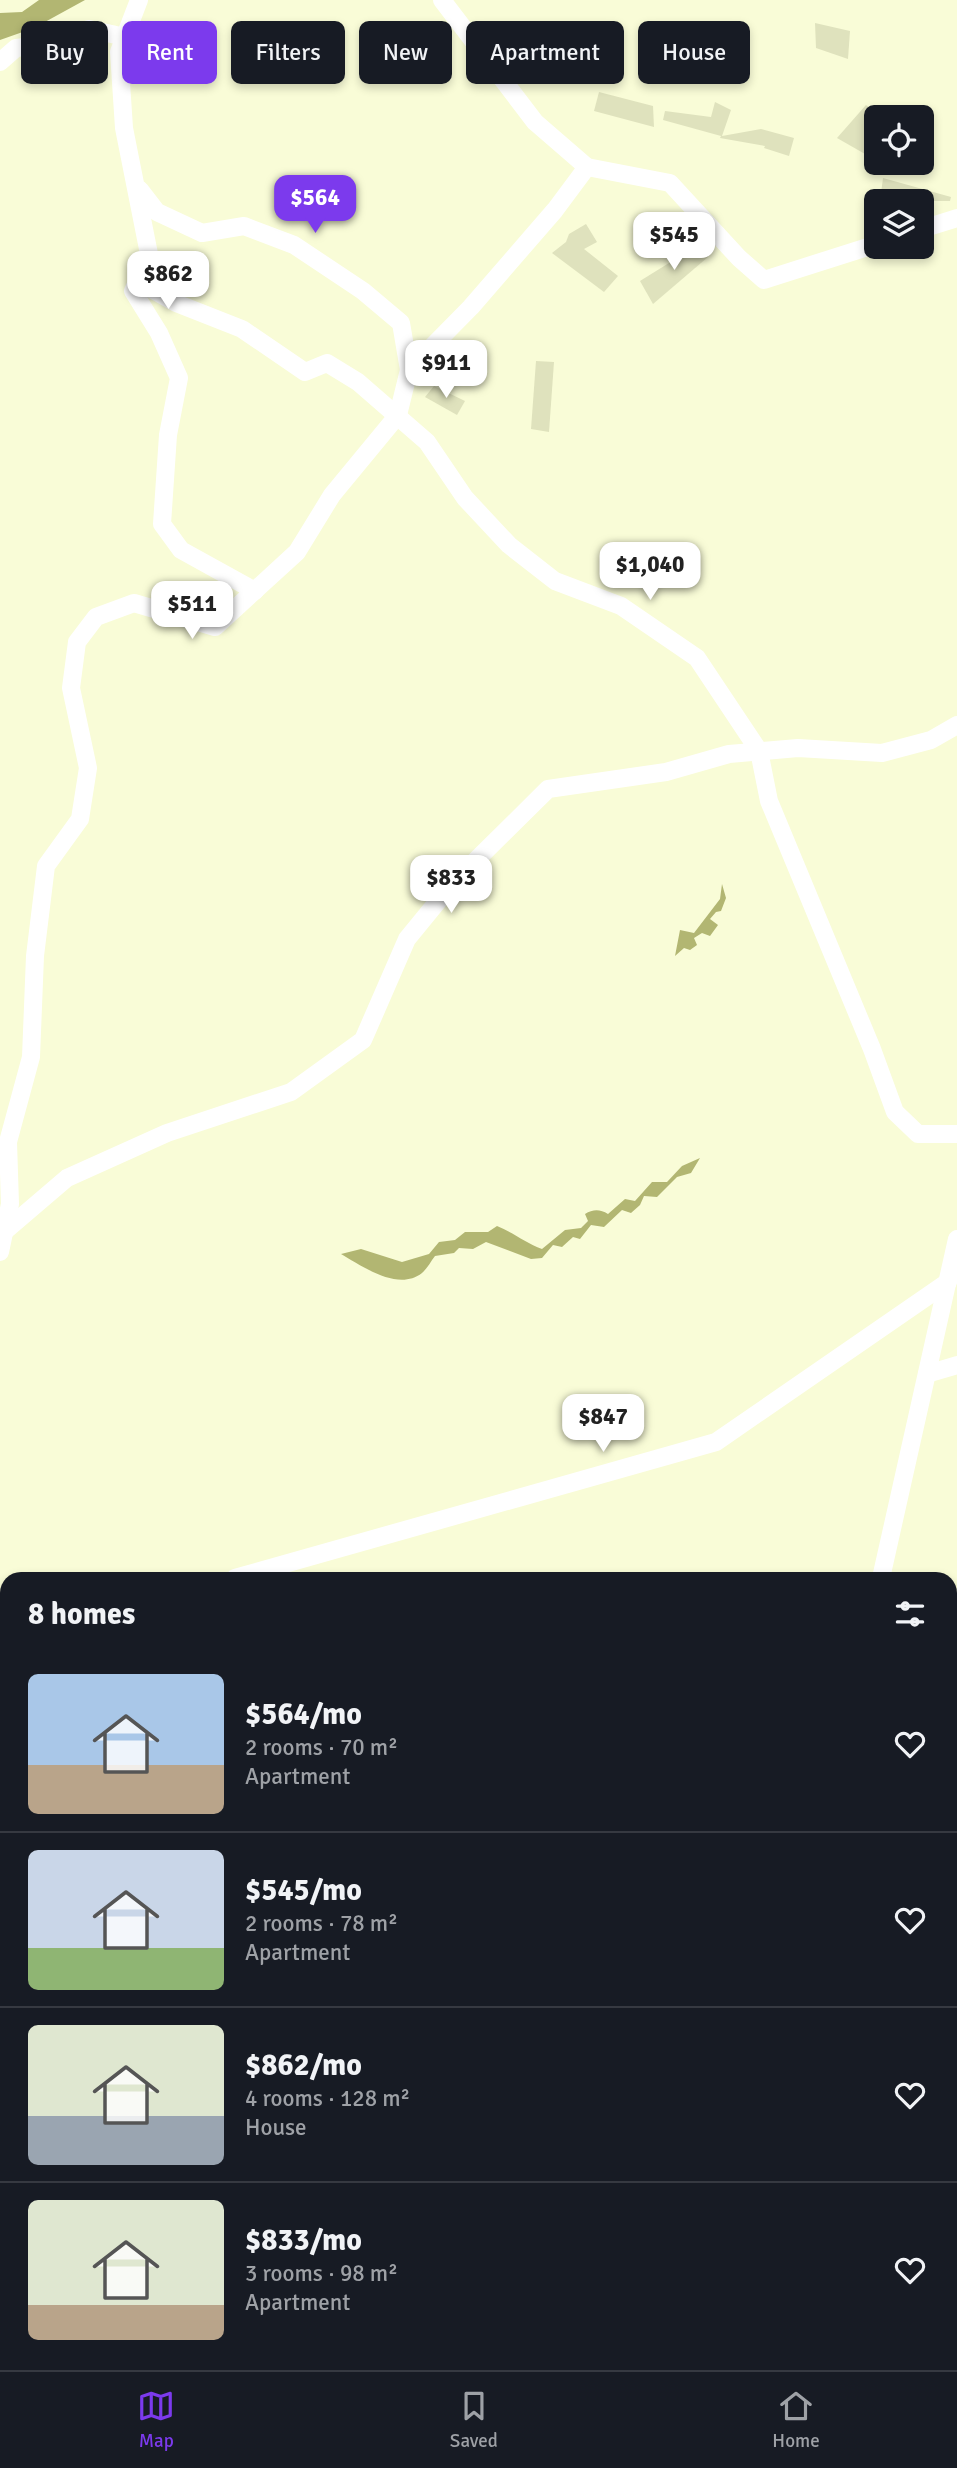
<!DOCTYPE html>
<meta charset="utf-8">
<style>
:root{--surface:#171b24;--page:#242831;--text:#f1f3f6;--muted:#9ea1a6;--line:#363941;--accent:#7c3aed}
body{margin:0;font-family:Signika,sans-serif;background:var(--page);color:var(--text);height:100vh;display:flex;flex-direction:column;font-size:26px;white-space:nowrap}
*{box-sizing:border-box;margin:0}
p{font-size:23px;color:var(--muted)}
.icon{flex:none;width:38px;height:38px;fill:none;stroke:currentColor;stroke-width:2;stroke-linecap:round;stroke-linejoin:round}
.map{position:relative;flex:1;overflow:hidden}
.panel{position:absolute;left:0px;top:1572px;width:957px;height:800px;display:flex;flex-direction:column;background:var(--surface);border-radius:21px 21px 0 0;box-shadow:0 4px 10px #0003}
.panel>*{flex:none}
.guide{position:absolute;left:21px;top:21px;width:915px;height:63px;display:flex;gap:14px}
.buttons{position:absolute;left:864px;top:105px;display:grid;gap:14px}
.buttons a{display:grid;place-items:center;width:70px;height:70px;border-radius:10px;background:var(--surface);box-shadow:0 4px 10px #0003;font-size:35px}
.price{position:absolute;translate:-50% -60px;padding:0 16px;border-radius:14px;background:#fff;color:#222;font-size:23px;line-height:46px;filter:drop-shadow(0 2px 4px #0008)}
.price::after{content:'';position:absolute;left:50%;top:42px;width:21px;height:16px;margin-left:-10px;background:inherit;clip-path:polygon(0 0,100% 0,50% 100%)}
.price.current{background:var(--accent);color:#fff}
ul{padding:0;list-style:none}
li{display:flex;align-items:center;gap:21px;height:175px;padding:0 28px}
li+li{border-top:2px solid var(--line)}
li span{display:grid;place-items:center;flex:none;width:196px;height:140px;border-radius:10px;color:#555}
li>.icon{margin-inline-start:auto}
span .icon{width:84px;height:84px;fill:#fffc;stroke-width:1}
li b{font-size:30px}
h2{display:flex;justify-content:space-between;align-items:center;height:84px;padding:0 28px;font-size:30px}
.pill{padding:0 24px;border-radius:10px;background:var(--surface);box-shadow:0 4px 10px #0003;font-size:24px;line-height:63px}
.pill.current{background:var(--accent);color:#fff}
.tab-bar{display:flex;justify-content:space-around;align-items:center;height:98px;border-top:2px solid var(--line);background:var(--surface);font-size:19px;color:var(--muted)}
.tab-bar a{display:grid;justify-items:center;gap:4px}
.tab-bar .current{color:var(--accent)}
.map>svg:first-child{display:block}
.water{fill:#b2b672}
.building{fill:#dfe2bd}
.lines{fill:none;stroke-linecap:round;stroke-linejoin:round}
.street{stroke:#fff;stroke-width:18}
</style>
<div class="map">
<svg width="957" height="2370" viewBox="0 0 957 2370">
<rect width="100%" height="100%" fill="#f9fcd7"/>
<g class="water">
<polygon points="39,0 85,0 34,28 0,40 0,13 22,12"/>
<polygon points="722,884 726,898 721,911 716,912 710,919 718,925 710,936 702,933 694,938 697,945 690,950 684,948 675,956 680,930 694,933 720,899"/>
<path d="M700 1158 691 1173 677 1177 657 1197 644 1196 640 1205 631 1213 622 1210 604 1227 591 1225 580 1239 573 1237 562 1247 553 1245 542 1258 531 1259 486 1242 473 1249 459 1248 454 1253 435 1256C431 1261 427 1269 422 1273 398 1292 362 1266 341 1254L361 1249 402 1262 429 1254 439 1242 455 1240 465 1232H488L497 1226C514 1233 526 1243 542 1249L565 1230 581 1228 588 1221 585 1214C593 1209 600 1209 608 1214L625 1199 635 1201 652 1182H667L682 1166Z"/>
</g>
<g class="building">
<polygon points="815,23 850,31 848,59 816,48"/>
<polygon points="599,92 653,106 654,127 594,111"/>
<polygon points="715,102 731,110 722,136 761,129 794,138 789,156 764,148 765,146 720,138 721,136 663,120 665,111 711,117"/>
<polygon points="866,105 880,116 877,117 865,154 837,138"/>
<polygon points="883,178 951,197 950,201 880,201"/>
<polygon points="586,224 597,242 584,249 618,276 604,292 552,253 566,242 569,234"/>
<polygon points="706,240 708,257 653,304 640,281"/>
<polygon points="536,361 554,362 549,432 531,429"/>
<polygon points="434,386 465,401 457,415 425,397"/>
</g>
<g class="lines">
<g class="street">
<polyline points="139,0 119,52 124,128 149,254 133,291 159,333 179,378 168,435 162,524 181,550 255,591"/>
<polyline points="0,62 16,48 42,45 89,29 125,37"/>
<polyline points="587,167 670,183 739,258 764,280 877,244"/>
<polyline points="140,190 157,212 202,233 244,226 294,245 363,291 401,323 409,370"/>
<polyline points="922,229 957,218"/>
<polyline points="137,281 176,303 242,329 305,372 327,363 358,382 427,442 465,498 509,545 555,581 621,606 697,658 759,751 769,801 872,1049 895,1112 918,1134 957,1134"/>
<polyline points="5,1231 67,1178 167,1133 291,1092 363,1040 407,939 452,884 548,789 666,772 729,754 798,748 882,753 931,740 957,725"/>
<polyline points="0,1252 10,1204 8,1142 31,1057 35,956 46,866 80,819 88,768 71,688 77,642 96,617 134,603 215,627 297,552 332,495 398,415 409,370 471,307 555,210 587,167 535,122 442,0"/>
<polyline points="927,1374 957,1365"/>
<polyline points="235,1578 716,1442 948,1282"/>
<polyline points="881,1578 957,1239"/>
<polyline points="0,1645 7,1643"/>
<polyline points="950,1700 957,1697"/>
<polyline points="0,2024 7,2022"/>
<polyline points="950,2156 957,2161"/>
<polyline points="0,2236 7,2233"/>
<polyline points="950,2287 957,2292"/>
<polyline points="522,2370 537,2364"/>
<polyline points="677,2370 679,2364"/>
</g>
</g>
</svg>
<div class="buttons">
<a><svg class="icon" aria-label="locate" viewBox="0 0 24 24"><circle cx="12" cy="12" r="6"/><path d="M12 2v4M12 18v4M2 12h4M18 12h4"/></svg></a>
<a><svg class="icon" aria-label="layers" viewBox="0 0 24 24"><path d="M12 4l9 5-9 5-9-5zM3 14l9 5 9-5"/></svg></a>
</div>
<b class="price current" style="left:315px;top:235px">$564</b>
<b class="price" style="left:674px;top:272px">$545</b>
<b class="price" style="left:168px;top:311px">$862</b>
<b class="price" style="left:446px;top:400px">$911</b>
<b class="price" style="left:650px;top:602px">$1,040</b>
<b class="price" style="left:192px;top:641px">$511</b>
<b class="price" style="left:451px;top:915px">$833</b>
<b class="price" style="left:603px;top:1454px">$847</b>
<div class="guide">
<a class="pill">Buy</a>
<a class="pill current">Rent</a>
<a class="pill">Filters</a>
<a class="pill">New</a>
<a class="pill">Apartment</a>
<a class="pill">House</a>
</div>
<section class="panel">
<h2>8 homes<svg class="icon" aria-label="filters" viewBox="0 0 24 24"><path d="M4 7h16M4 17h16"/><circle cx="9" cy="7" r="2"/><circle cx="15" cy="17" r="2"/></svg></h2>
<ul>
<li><span style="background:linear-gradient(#a9c7e8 65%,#b9a48a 0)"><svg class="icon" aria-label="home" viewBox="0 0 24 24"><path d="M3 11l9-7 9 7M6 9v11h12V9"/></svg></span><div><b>$564/mo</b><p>2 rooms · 70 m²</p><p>Apartment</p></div><svg class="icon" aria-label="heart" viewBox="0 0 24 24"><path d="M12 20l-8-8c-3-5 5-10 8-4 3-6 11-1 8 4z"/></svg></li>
<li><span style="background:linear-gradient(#c9d6e8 70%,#8fb573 0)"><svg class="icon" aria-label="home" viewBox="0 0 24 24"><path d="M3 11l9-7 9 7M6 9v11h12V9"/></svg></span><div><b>$545/mo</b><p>2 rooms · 78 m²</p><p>Apartment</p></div><svg class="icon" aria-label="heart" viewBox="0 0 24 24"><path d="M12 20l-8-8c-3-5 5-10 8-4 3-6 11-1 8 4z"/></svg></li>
<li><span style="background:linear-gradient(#dfe7d0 65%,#9aa5b1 0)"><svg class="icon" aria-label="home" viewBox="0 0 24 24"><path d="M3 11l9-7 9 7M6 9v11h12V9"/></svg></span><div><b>$862/mo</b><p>4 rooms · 128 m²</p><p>House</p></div><svg class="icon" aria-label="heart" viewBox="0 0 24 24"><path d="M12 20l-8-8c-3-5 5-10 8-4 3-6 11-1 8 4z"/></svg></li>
<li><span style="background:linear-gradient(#dfe7d0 75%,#b9a48a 0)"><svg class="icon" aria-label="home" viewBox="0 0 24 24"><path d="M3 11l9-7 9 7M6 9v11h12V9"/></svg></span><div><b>$833/mo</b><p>3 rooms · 98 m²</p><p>Apartment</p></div><svg class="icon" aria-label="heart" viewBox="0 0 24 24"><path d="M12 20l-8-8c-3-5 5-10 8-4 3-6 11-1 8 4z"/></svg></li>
</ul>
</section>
</div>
<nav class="tab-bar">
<a class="current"><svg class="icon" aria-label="map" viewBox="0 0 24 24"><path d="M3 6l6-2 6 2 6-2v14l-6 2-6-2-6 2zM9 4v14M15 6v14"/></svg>Map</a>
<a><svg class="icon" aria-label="saved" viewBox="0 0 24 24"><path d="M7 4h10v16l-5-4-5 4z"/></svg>Saved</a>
<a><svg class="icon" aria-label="home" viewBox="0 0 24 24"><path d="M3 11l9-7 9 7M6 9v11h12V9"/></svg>Home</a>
</nav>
